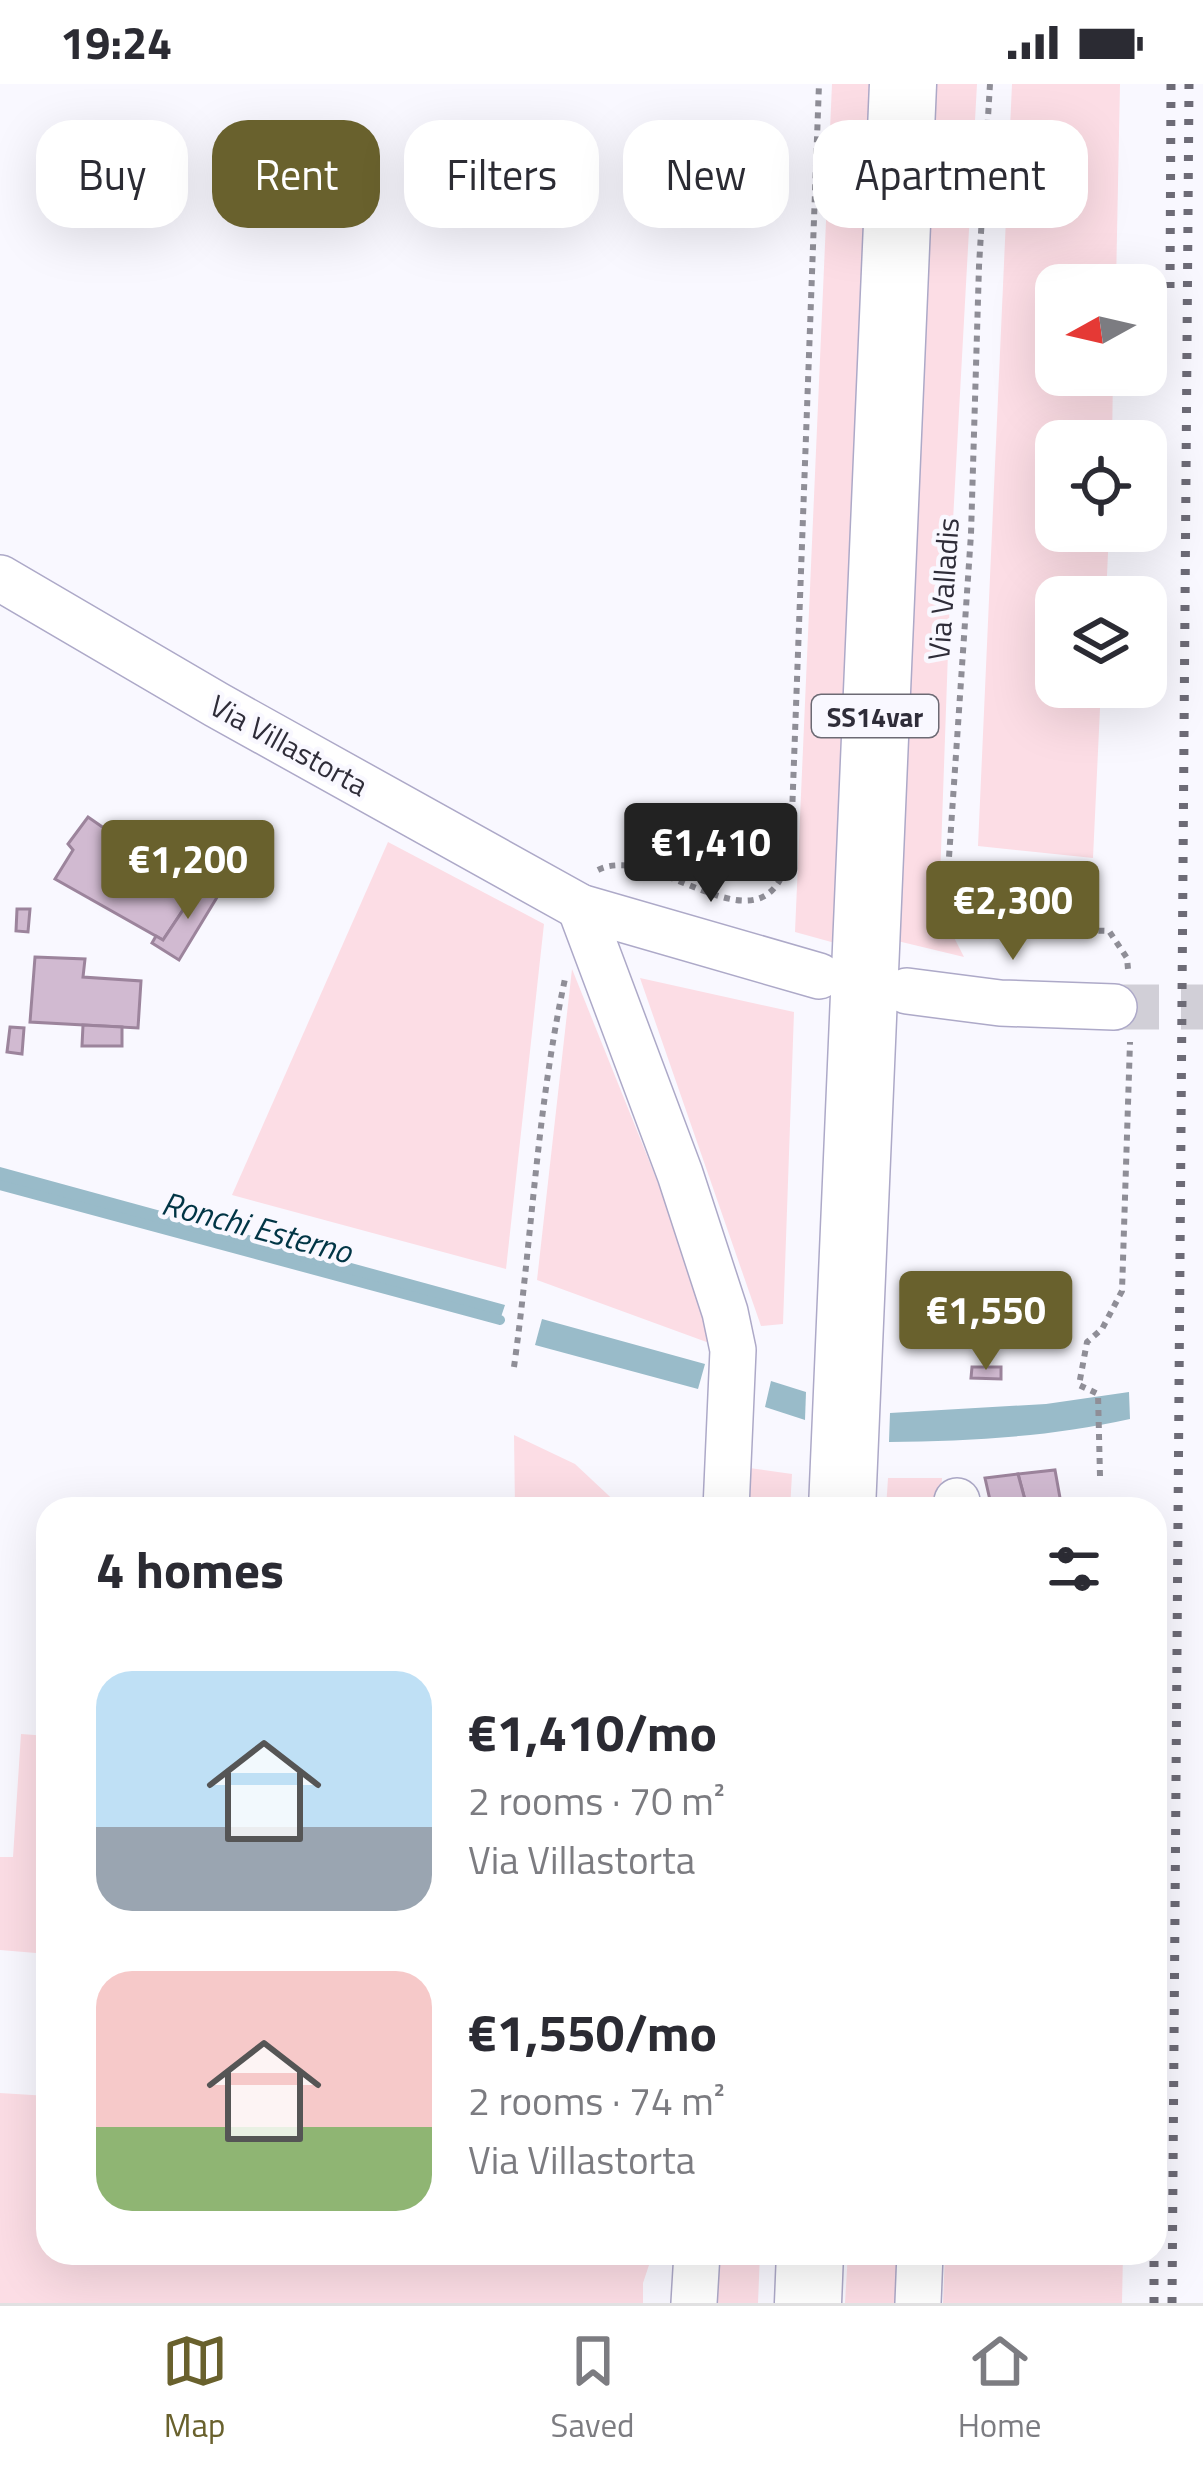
<!DOCTYPE html>
<meta charset="utf-8">
<style>
:root{--surface:#fff;--page:#f7f7f7;--text:#2b2b33;--muted:#7c7c81;--line:#e1e1e2;--accent:#69612d}
body{margin:0;font-family:"Titillium Web",sans-serif;background:var(--page);color:var(--text);height:100vh;display:flex;flex-direction:column;font-size:45px;white-space:nowrap}
*{box-sizing:border-box;margin:0}
p{font-size:39px;color:var(--muted)}
.icon{flex:none;width:66px;height:66px;fill:none;stroke:currentColor;stroke-width:2;stroke-linecap:round;stroke-linejoin:round}
.map{position:relative;flex:1;overflow:hidden}
.side{position:absolute;left:36px;top:1413px;width:1131px;height:768px;display:flex;flex-direction:column;background:var(--surface);border-radius:36px;box-shadow:0 12px 48px #0002}
.side>*{flex:none}
.guide{position:absolute;left:36px;top:36px;width:1131px;height:108px;display:flex;gap:24px}
.needle{width:78px;rotate:262deg}
.controls{position:absolute;left:1035px;top:180px;display:grid;gap:24px}
.controls a{display:grid;place-items:center;width:132px;height:132px;border-radius:24px;background:var(--surface);box-shadow:0 12px 48px #0002;font-size:60px}
.price{position:absolute;translate:-50% -102px;padding:0 27px;border-radius:12px;background:var(--accent);color:#fff;font-size:39px;line-height:78px;filter:drop-shadow(0 3px 6px #0008)}
.price::after{content:'';position:absolute;left:50%;top:72px;width:36px;height:27px;margin-left:-18px;background:inherit;clip-path:polygon(0 0,100% 0,50% 100%)}
.price.selected{background:#222;color:#fff}
ul{padding:0;list-style:none}
li{display:flex;align-items:center;gap:36px;height:300px;padding:0 60px}
li span{display:grid;place-items:center;flex:none;width:336px;height:240px;border-radius:36px;color:#555}
li>.icon{margin-inline-start:auto}
span .icon{width:144px;height:144px;fill:#fffc;stroke-width:1}
li b{font-size:51px}
h2{display:flex;justify-content:space-between;align-items:center;height:144px;padding:0 60px;font-size:51px}
.pill{padding:0 42px;border-radius:36px;background:var(--surface);box-shadow:0 12px 48px #0002;font-size:42px;line-height:108px}
.pill.selected{background:var(--accent);color:#fff}
.status{display:flex;justify-content:space-between;align-items:center;height:84px;padding:0 60px;background:var(--surface);direction:ltr}
.status svg{height:33px;fill:currentColor}
.menu{display:flex;justify-content:space-around;align-items:center;height:168px;border-top:3px solid var(--line);background:var(--surface);font-size:33px;color:var(--muted)}
.menu a{display:grid;justify-items:center;gap:6px}
.menu .selected{color:var(--accent)}
.map>svg:first-child{display:block}
.green{fill:#fcdde5}
.water{fill:#99bbc9}
.lines{fill:none;stroke-linecap:round;stroke-linejoin:round}
.stream{stroke:#99bbc9;stroke-width:10}
.building{fill:#d1bad1;stroke:#9c849c;stroke-width:3}
.minor-tunnel{stroke:#d1cfd7;stroke-width:45;stroke-dasharray:45 22;stroke-linecap:butt}
.minor-casing{stroke:#ada9c8;stroke-width:48}
.highway-casing{stroke:#ada9c8;stroke-width:69}
.path{stroke:#8f8e97;stroke-width:6;stroke-dasharray:6 6;stroke-linecap:butt}
.minor{stroke:#fff;stroke-width:45}
.highway{stroke:#fff;stroke-width:66}
.rail{stroke:#6d6b76;stroke-width:9;stroke-dasharray:6 12;stroke-linecap:butt}
.labels{text-anchor:middle;dominant-baseline:central;stroke-width:9;stroke-linejoin:round;paint-order:stroke}
.shield{fill:#f9f8ff;stroke:#6c6a74;stroke-width:3}
.shield-label{font-size:27px;font-weight:bold;fill:#2f2d39}
.street-label{font-size:30px;fill:#2f2d39;stroke:#f9f8ff}
.water-label{font-size:33px;font-style:italic;fill:#013545;stroke:#f9f8ff}
</style>
<div class="status"><b>19:24</b><svg viewBox="0 0 49 12"><path d="M0 12V9h3v3zM5 12V6h3v6zM10 12V3h3v9zM15 12V0h3v12zM26 1h20v11H26zM47 4h2v5h-2z"/></svg></div>
<div class="map">
<svg width="1203" height="2219" viewBox="0 0 1203 2219">
<rect width="100%" height="100%" fill="#f9f8ff"/>
<g class="green">
<polygon points="832,0 876,0 835,859 795,848"/>
<polygon points="922,0 977,0 952,455 939,824 964,873 885,854"/>
<polygon points="1012,0 1120,0 1116,201 1056,201 1056,291 1113,291 1112,357 1056,357 1056,447 1109,447 1106,513 1056,513 1056,603 1101,603 1093,774 978,762"/>
<polygon points="388,758 544,840 506,1185 232,1111"/>
<polygon points="572,885 683,1161 712,1260 537,1196"/>
<polygon points="640,894 794,928 783,1240 761,1242"/>
<polygon points="514,1351 575,1380 623,1425 515,1425"/>
<polygon points="742,1383 792,1390 790,1425 740,1425"/>
<polygon points="888,1394 942,1394 940,1425 886,1425"/>
<polygon points="21,1650 48,1652 48,1870 0,1866 0,1773 13,1773"/>
<polygon points="0,2009 48,2012 48,2169 653,2169 643,2199 643,2219 0,2219"/>
<polygon points="710,2169 760,2169 758,2219 708,2219"/>
<polygon points="848,2169 906,2169 904,2219 845,2219"/>
<polygon points="945,2169 1123,2169 1122,2219 943,2219"/>
</g>
<g class="water">
<polygon points="0,1083 505,1221 500,1236 0,1101"/>
<polygon points="542,1235 705,1280 698,1305 535,1261"/>
<polygon points="771,1297 806,1308 805,1336 765,1323"/>
<path d="M1129 1308 1130 1335C1050 1353 970 1357 889 1358L890 1329 1046 1320Z"/>
</g>
<g class="lines">
<polyline class="stream" points="0,1101 500,1236"/>
</g>
<g class="building">
<polygon points="88,733 163,785 171,782 201,799 163,856 55,795 73,766 68,760"/>
<polygon points="201,799 219,810 179,876 152,859 156,852 163,856"/>
<polygon points="17,825 30,825 28,848 16,847"/>
<polygon points="35,873 85,875 83,893 141,897 138,944 30,938"/>
<polygon points="83,941 122,943 122,962 82,962"/>
<polygon points="10,943 24,944 22,970 7,968"/>
<polygon points="972,1283 1001,1283 1001,1295 971,1294"/>
<polygon points="1055,1386 1062,1425 1011,1425 1010,1421 1025,1416 1018,1390"/>
<polygon points="1018,1390 1025,1416 992,1425 985,1394"/>
</g>
<g class="lines">
<polyline class="minor-tunnel" points="1114,923 1203,923"/>
<g class="minor-casing">
<g id="minor">
<polyline points="0,494 217,621 580,823 819,892"/>
<polyline points="580,823 680,1090 725,1228 733,1266 726,1425"/>
<polyline points="907,907 1000,919 1114,923"/>
<polyline points="957,1425 957,1417"/>
<polyline points="694,2219 697,2169"/>
<polyline points="918,2219 920,2169"/>
</g>
</g>
<g class="highway-casing">
<g id="highway">
<polyline points="842,1425 903,0"/>
<polyline points="808,2219 810,2169"/>
</g>
</g>
<g class="path">
<polyline points="990,0 979,182 971,450 948,788 962,830 1008,844 1109,847 1127,874 1128,885"/>
<path d="M598 786C660 755 773 889 791 758L819 0"/>
<path d="M514 1283C532 1154 537 1023 565 895"/>
<polyline points="1100,1392 1098,1310 1079,1301 1087,1258 1102,1245 1122,1207 1130,958"/>
</g>
<use href="#minor" class="minor"/>
<use href="#highway" class="highway"/>
<g class="rail">
<polyline points="1170,204 1171,0"/>
<polyline points="1155,2049 1159,1548"/>
<polyline points="1154,2219 1154,2169"/>
<polyline points="1172,2219 1189,0"/>
</g>
</g>
<g class="labels">
<rect class="shield" x="812" y="611" width="126" height="42" rx="9"/>
<g class="shield-label">
<text x="875" y="632">SS14var</text>
</g>
<g class="street-label">
<text transform="translate(943 505) rotate(-86)">Via Valladis</text>
<text transform="translate(289 661) rotate(29)">Via Villastorta</text>
</g>
<g class="water-label">
<text transform="translate(257 1143) rotate(15)">Ronchi Esterno</text>
</g>
</g>
</svg>
<div class="controls">
<a><svg class="needle" viewBox="-14 -14 28 28"><path d="M0-13l5 13h-10z" fill="#e53935"/><path d="M0 13l5-13h-10z" fill="#7c7c81"/></svg></a>
<a><svg class="icon" aria-label="locate" viewBox="0 0 24 24"><circle cx="12" cy="12" r="6"/><path d="M12 2v4M12 18v4M2 12h4M18 12h4"/></svg></a>
<a><svg class="icon" aria-label="layers" viewBox="0 0 24 24"><path d="M12 4l9 5-9 5-9-5zM3 14l9 5 9-5"/></svg></a>
</div>
<b class="price selected" style="left:711px;top:821px">€1,410</b>
<b class="price" style="left:188px;top:838px">€1,200</b>
<b class="price" style="left:1013px;top:879px">€2,300</b>
<b class="price" style="left:986px;top:1289px">€1,550</b>
<div class="guide">
<a class="pill">Buy</a>
<a class="pill selected">Rent</a>
<a class="pill">Filters</a>
<a class="pill">New</a>
<a class="pill">Apartment</a>
</div>
<section class="side">
<h2>4 homes<svg class="icon" aria-label="filters" viewBox="0 0 24 24"><path d="M4 7h16M4 17h16"/><circle cx="9" cy="7" r="2"/><circle cx="15" cy="17" r="2"/></svg></h2>
<ul>
<li><span style="background:linear-gradient(#bfe0f5 65%,#9aa5b1 0)"><svg class="icon" aria-label="home" viewBox="0 0 24 24"><path d="M3 11l9-7 9 7M6 9v11h12V9"/></svg></span><div><b>€1,410/mo</b><p>2 rooms · 70 m²</p><p>Via Villastorta</p></div></li>
<li><span style="background:linear-gradient(#f6c9c9 65%,#8fb573 0)"><svg class="icon" aria-label="home" viewBox="0 0 24 24"><path d="M3 11l9-7 9 7M6 9v11h12V9"/></svg></span><div><b>€1,550/mo</b><p>2 rooms · 74 m²</p><p>Via Villastorta</p></div></li>
</ul>
</section>
</div>
<nav class="menu">
<a class="selected"><svg class="icon" aria-label="map" viewBox="0 0 24 24"><path d="M3 6l6-2 6 2 6-2v14l-6 2-6-2-6 2zM9 4v14M15 6v14"/></svg>Map</a>
<a><svg class="icon" aria-label="saved" viewBox="0 0 24 24"><path d="M7 4h10v16l-5-4-5 4z"/></svg>Saved</a>
<a><svg class="icon" aria-label="home" viewBox="0 0 24 24"><path d="M3 11l9-7 9 7M6 9v11h12V9"/></svg>Home</a>
</nav>
